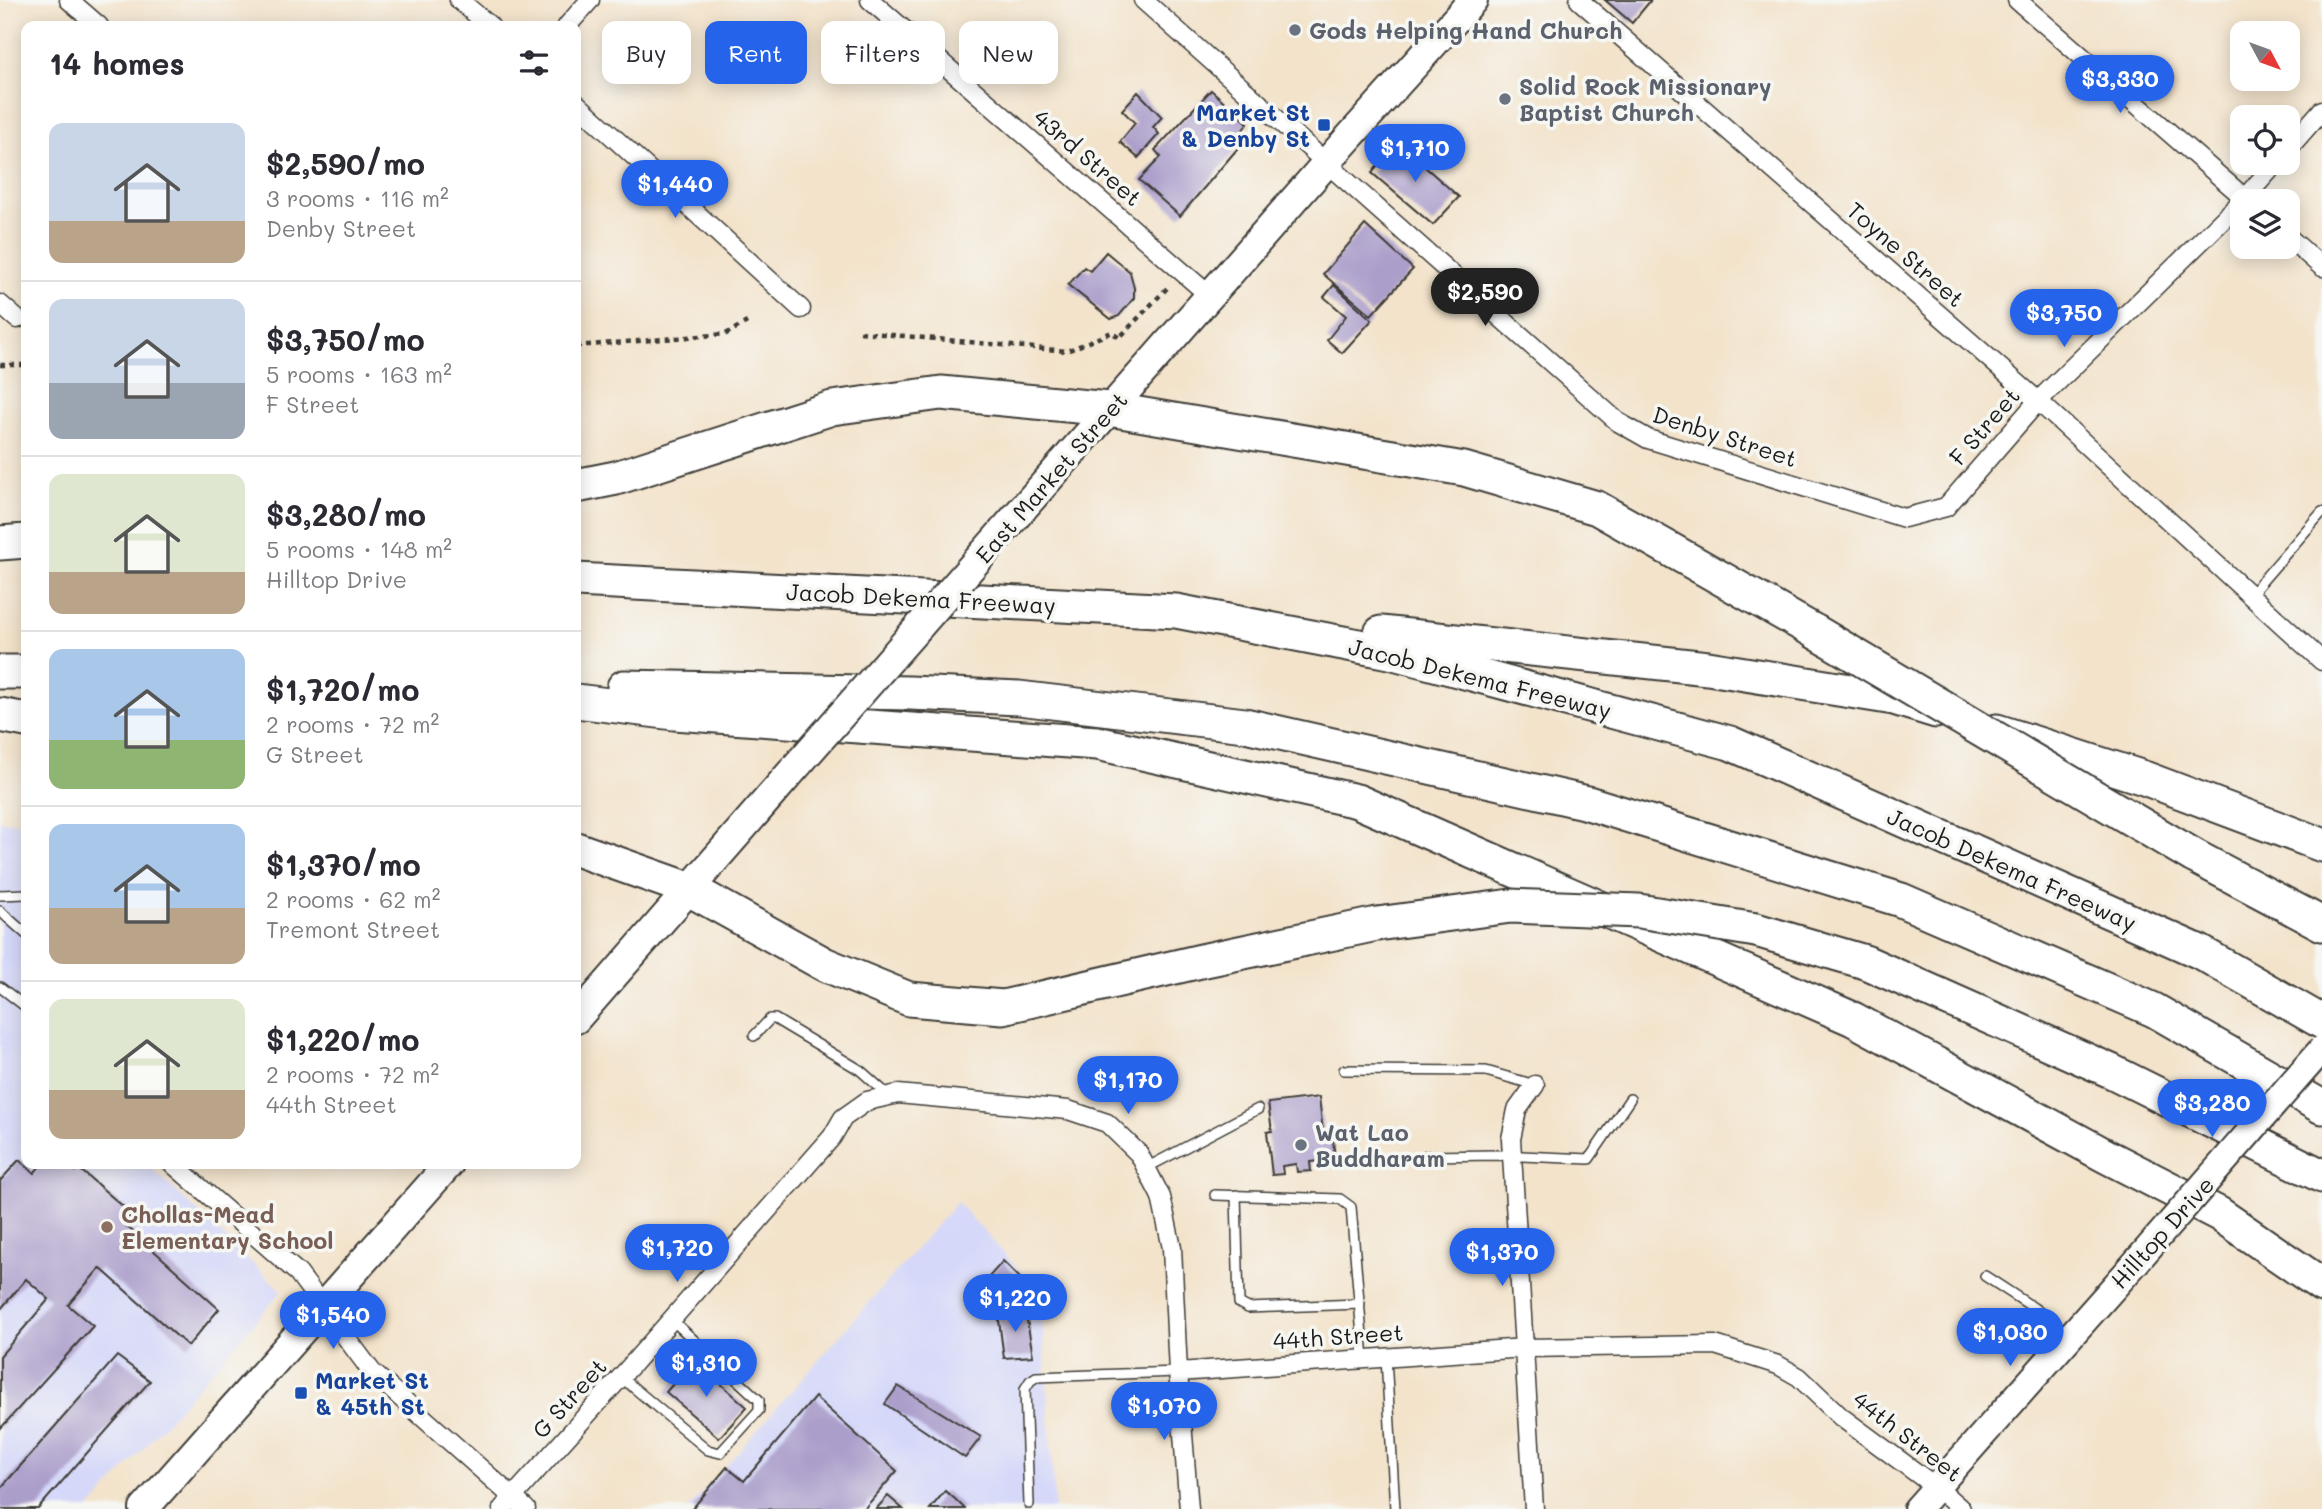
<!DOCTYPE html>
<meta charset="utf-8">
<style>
:root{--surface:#fff;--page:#f2f2f3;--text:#2b2b33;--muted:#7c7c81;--line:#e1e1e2;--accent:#2563eb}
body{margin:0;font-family:Mali,sans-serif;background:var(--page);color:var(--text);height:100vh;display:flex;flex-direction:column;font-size:26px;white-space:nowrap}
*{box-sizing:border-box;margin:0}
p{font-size:23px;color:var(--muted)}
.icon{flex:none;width:38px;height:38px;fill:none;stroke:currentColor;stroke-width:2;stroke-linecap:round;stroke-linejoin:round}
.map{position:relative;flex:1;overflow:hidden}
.side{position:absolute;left:21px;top:21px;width:560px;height:1148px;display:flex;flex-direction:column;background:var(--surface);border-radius:14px;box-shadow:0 4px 18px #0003}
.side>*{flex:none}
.banner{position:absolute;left:602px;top:21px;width:665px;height:63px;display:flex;gap:14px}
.needle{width:46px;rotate:131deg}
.controls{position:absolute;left:2230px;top:21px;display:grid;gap:14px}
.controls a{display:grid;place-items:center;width:70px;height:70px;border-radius:14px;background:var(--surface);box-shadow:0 4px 18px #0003;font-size:35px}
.price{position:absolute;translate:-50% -60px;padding:0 16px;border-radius:24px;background:var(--accent);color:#fff;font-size:23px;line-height:46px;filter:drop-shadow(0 2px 4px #0008)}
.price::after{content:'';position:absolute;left:50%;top:42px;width:21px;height:16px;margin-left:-10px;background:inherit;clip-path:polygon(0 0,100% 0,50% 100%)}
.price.active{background:#222;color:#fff}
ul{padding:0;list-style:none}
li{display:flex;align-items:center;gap:21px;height:175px;padding:0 28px}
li+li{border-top:2px solid var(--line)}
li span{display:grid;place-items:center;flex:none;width:196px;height:140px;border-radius:14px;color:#555}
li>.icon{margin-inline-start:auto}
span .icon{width:84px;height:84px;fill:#fffc;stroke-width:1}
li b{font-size:30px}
h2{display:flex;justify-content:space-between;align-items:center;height:84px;padding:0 28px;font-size:30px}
.tag{padding:0 24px;border-radius:14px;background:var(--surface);box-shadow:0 4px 18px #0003;font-size:24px;line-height:63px}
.tag.active{background:var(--accent);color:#fff}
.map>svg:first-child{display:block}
.built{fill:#d5d8f9}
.building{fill:#ab9ecb}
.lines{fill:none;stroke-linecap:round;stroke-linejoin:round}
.lane-casing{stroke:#3c3a36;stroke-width:12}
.street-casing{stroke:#3c3a36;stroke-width:21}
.secondary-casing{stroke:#3c3a36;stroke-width:30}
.primary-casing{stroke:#3c3a36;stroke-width:32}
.highway-casing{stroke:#3c3a36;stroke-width:37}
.path{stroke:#3c3a36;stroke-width:4.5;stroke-dasharray:5 5;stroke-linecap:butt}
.lane{stroke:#fff;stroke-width:9}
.street{stroke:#fff;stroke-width:18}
.secondary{stroke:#fff;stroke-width:26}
.primary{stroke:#fff;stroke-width:28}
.highway{stroke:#fff;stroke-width:33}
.secondary-bridge-casing{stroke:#3c3a36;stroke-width:30;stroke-linecap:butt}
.primary-bridge-casing{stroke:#3c3a36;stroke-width:32;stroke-linecap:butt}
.highway-bridge-casing{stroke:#3c3a36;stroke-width:37;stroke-linecap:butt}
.secondary-bridge{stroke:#fff;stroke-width:26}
.primary-bridge{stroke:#fff;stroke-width:28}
.highway-bridge{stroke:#fff;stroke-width:33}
.worship-dot{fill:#6b7280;stroke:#f6f6f2;stroke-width:2.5}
.transit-dot{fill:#1a4fb4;stroke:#f6f6f2;stroke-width:2.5}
.education-dot{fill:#8d6e63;stroke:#f6f6f2;stroke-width:2.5}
.labels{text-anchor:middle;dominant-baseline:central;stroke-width:7;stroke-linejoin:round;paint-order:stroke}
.worship-label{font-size:23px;font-weight:bold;fill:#5b616d;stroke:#f6f6f2;text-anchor:start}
.transit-label{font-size:23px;font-weight:bold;fill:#164399;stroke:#f6f6f2;text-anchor:end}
.street-label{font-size:23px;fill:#1c1c1c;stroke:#f6f6f2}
.education-label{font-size:23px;font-weight:bold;fill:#785e54;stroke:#f6f6f2;text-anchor:start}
</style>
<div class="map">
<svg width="2322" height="1509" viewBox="0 0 2322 1509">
<rect width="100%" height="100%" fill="#f6f6f2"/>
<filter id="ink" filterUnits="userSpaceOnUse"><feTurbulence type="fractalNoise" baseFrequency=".0143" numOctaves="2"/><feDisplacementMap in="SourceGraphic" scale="14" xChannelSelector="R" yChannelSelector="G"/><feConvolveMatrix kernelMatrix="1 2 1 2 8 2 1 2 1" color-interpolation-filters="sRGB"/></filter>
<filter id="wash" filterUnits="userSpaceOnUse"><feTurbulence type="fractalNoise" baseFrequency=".00686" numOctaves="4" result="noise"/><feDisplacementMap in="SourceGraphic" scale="28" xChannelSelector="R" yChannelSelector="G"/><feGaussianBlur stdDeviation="1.57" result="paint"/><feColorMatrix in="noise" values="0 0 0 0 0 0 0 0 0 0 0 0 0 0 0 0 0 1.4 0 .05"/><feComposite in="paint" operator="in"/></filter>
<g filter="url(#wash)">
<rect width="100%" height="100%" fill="#f3e3cb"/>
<g class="built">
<polygon points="0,821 26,823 26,1164 147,1164 282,1291 90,1509 0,1509"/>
<polygon points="957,1202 1041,1294 1055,1509 688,1509"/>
</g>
<g id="blocks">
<g class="building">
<polygon points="1605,0 1651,0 1632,23"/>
<polygon points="1211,90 1248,123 1238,136 1244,141 1180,216 1139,180 1161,157 1155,150"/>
<polygon points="1138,92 1162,117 1153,127 1159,134 1138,158 1120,142 1135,123 1122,110"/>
<polygon points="1397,142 1459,197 1433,225 1372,173"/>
<polygon points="1365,225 1413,269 1371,315 1323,274"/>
<polygon points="1106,252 1130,272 1134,288 1134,298 1119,316 1111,319 1068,285 1084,267 1090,271"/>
<polygon points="1334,285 1372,320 1342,353 1327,340 1346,316 1324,297"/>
<polygon points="1319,1097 1323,1132 1332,1130 1335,1159 1310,1162 1311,1171 1297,1172 1296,1164 1282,1166 1283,1174 1272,1175 1267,1132 1272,1131 1268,1103"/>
<polygon points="19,1160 34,1173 42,1164 66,1164 75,1171 77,1167 132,1214 124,1224 219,1309 188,1346 100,1268 68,1305 93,1326 0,1429 0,1356 49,1299 26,1279 0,1310 0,1181"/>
<polygon points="1003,1261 1020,1278 991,1312 981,1303 974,1310 966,1303"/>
<polygon points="1025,1308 1033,1356 1004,1358 998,1313"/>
<polygon points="117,1356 150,1381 38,1509 0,1509 0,1489"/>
<polygon points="694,1360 747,1407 719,1438 666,1392"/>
<polygon points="898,1386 981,1437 965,1458 885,1404"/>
<polygon points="815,1397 897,1471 864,1509 692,1509 727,1467 744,1481"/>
<polygon points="945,1491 955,1499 965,1509 930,1509"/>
<polygon points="888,1496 903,1509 876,1509"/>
</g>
</g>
</g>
<g filter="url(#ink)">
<use href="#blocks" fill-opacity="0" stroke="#3c3a36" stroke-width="2"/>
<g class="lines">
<g class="lane-casing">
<g id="lane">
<polyline points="2250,595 2322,512"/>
<polyline points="0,895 26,894"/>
<polyline points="0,911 26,934"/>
<polyline points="0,987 26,1007"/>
<polyline points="754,1036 770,1019 775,1019 860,1070 888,1095"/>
<polyline points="1344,1070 1486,1071 1535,1085"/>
<polyline points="1424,1156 1499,1155 1589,1159 1630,1099"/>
<polyline points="1146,1168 1258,1109"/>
<polyline points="1215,1195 1340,1199 1351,1207 1364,1359"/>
<polyline points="1236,1195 1239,1303 1248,1308 1360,1304"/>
<polyline points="1985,1276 2034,1308 2068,1334"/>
<polyline points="1386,1358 1395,1509"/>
<polyline points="621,1377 708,1450 720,1453 759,1410 759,1400 671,1319"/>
<polyline points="1029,1504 1025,1389 1030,1381 1036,1377 1178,1372"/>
</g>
</g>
<g class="street-casing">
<g id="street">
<polyline points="69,0 99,26"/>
<polyline points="459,0 490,26"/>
<polyline points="870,0 1210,296"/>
<polyline points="1143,0 1618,422 1648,439 1904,518 1946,507 2038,401 2242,201"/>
<polyline points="1579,0 2038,401 2322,661"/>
<polyline points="2017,0 2248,201"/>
<polyline points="567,26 590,0"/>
<polyline points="576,103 801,309"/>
<polyline points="2287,150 2322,110"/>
<polyline points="2242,201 2276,163"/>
<polyline points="2287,236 2322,267"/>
<polyline points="0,304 17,319"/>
<polyline points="173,1164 298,1273 372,1372 526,1509"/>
<polyline points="1178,1372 1525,1348 1715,1345 1778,1365 1799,1377 1841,1417 1937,1488 1961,1509"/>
<polyline points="502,1509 621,1377 832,1137 843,1118 867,1101 898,1094 1068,1110 1107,1123 1139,1154 1161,1197 1172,1248 1178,1372 1189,1509"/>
<polyline points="1534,1509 1511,1139 1517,1110 1535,1085"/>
</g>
</g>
<g class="secondary-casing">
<polyline id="secondary" points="1917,1509 2138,1260"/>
</g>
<g class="primary-casing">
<g id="primary">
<polyline points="1003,531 1344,143 1473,0"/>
<polyline points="576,1019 800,762"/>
<polyline points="144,1509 449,1164"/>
</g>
</g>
<g class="highway-casing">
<g id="highway">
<polyline points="576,486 616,478 832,408 941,393 1109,409 1464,469 1597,508 1814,631"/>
<polyline points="0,543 26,541"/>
<polyline points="576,580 1176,611 1390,652 1730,743 2200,952 2322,1022"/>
<polyline points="1381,633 1708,668 1894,698 1936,711"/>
<polyline points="0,672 26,672"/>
<polyline points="624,687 910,693 1019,698 1245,725 1588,803 1901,900 2154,1010 2322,1107"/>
<polyline points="576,701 674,713 1097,743 1357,801 1853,1019 2106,1156 2219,1214 2322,1285"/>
<polyline points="0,715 26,720"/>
<polyline points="1997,731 2144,778 2322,845"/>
<polyline points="576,849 689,889 824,964 909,999 1003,1007 1201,961 1377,924"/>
<polyline points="2194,856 2322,924"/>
<polyline points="1756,930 1865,962 2111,1071 2322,1176"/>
</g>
</g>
<g class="path">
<polyline points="860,332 1067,351 1112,332 1119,338 1170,285"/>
<polyline points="576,346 726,334 747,322"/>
<polyline points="0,365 26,365"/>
</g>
<use href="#lane" class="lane"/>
<use href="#street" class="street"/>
<use href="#secondary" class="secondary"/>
<use href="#primary" class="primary"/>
<use href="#highway" class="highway"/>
<g class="secondary-bridge-casing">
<polyline id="secondary-bridge" points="2138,1260 2322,1049"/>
</g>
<g class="primary-bridge-casing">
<polyline id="primary-bridge" points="800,762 1003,531"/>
</g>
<g class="highway-bridge-casing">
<g id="highway-bridge">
<polyline points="1814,631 2194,856"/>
<polyline points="1377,924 1511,906 1639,911 1756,930"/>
</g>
</g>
<use href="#secondary-bridge" class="secondary-bridge"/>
<use href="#primary-bridge" class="primary-bridge"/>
<use href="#highway-bridge" class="highway-bridge"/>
</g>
</g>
<g class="worship-dot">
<circle cx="1295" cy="30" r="7"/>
<circle cx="1505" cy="99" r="7"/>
<circle cx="1301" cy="1145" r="7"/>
</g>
<g class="transit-dot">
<rect x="1317" y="118" width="14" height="14" rx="3.5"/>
<rect x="294" y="1386" width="14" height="14" rx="3.5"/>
</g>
<circle class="education-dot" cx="107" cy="1227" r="7"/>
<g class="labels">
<g class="worship-label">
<text x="1309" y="30">Gods Helping Hand Church</text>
<text x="1519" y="86">Solid Rock Missionary<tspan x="1519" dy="26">Baptist Church</tspan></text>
<text x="1315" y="1132">Wat Lao<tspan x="1315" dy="26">Buddharam</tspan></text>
</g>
<g class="transit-label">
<text x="1310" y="112">Market St<tspan x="1310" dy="26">&amp; Denby St</tspan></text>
<text x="315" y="1380" text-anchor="start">Market St<tspan x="315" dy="26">&amp; 45th St</tspan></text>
</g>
<g class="street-label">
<text transform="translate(1088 157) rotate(41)">43rd Street</text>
<text transform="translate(1906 254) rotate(41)">Toyne Street</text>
<text transform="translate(1984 426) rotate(-49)">F Street</text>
<text transform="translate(1725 436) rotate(18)">Denby Street</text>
<text transform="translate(1051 477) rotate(-49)">East Market Street</text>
<text transform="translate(921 598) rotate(3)">Jacob Dekema Freeway</text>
<text transform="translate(1480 678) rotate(14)">Jacob Dekema Freeway</text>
<text transform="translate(2012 869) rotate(24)">Jacob Dekema Freeway</text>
<text transform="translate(2162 1232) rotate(-48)">Hilltop Drive</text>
<text transform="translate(1338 1336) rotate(-4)">44th Street</text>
<text transform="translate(569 1398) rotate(-48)">G Street</text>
<text transform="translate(1908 1436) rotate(38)">44th Street</text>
</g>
<g class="education-label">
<text x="121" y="1214">Chollas-Mead<tspan x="121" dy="26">Elementary School</tspan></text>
</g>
</g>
</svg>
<div class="controls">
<a><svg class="needle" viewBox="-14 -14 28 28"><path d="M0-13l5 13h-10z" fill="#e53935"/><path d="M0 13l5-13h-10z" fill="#7c7c81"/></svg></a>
<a><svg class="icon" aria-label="locate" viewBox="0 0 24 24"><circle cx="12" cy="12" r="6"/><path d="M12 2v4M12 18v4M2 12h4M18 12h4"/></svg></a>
<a><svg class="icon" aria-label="layers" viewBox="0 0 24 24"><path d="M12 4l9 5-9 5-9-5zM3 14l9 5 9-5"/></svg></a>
</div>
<b class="price" style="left:2120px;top:115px">$3,330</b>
<b class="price" style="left:1415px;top:184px">$1,710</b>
<b class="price" style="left:675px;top:220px">$1,440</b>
<b class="price active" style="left:1485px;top:328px">$2,590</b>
<b class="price" style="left:2064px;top:349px">$3,750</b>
<b class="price" style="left:1128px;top:1116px">$1,170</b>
<b class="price" style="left:2212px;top:1139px">$3,280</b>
<b class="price" style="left:677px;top:1284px">$1,720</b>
<b class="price" style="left:1502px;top:1288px">$1,370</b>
<b class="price" style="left:1015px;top:1334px">$1,220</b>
<b class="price" style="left:333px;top:1351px">$1,540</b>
<b class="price" style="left:2010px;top:1368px">$1,030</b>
<b class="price" style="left:706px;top:1399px">$1,310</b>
<b class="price" style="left:1164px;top:1442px">$1,070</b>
<div class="banner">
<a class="tag">Buy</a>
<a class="tag active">Rent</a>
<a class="tag">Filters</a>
<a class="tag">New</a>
</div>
<section class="side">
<h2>14 homes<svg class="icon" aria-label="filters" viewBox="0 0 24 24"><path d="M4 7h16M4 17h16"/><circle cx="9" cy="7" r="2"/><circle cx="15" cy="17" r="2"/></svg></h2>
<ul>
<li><span style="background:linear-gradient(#c9d6e8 70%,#b9a48a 0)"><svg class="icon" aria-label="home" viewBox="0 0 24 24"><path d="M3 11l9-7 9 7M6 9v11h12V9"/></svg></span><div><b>$2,590/mo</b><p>3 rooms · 116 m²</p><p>Denby Street</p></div></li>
<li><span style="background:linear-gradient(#c9d6e8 60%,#9aa5b1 0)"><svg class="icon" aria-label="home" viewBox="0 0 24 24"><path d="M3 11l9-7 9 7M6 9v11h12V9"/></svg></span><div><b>$3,750/mo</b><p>5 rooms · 163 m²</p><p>F Street</p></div></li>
<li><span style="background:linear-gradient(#dfe7d0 70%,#b9a48a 0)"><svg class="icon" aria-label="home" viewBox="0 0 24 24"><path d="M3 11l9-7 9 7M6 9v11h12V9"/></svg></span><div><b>$3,280/mo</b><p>5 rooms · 148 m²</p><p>Hilltop Drive</p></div></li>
<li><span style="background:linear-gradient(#a9c7e8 65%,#8fb573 0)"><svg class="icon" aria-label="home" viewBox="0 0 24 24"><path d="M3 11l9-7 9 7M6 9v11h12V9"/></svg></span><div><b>$1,720/mo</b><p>2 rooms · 72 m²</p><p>G Street</p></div></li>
<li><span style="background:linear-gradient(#a9c7e8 60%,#b9a48a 0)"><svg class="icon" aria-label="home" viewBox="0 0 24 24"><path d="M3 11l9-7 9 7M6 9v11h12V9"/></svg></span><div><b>$1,370/mo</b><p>2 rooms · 62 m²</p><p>Tremont Street</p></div></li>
<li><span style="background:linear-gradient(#dfe7d0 65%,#b9a48a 0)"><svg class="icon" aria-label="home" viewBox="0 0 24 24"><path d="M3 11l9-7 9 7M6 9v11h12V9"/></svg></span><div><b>$1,220/mo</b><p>2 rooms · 72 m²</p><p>44th Street</p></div></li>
</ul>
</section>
</div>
